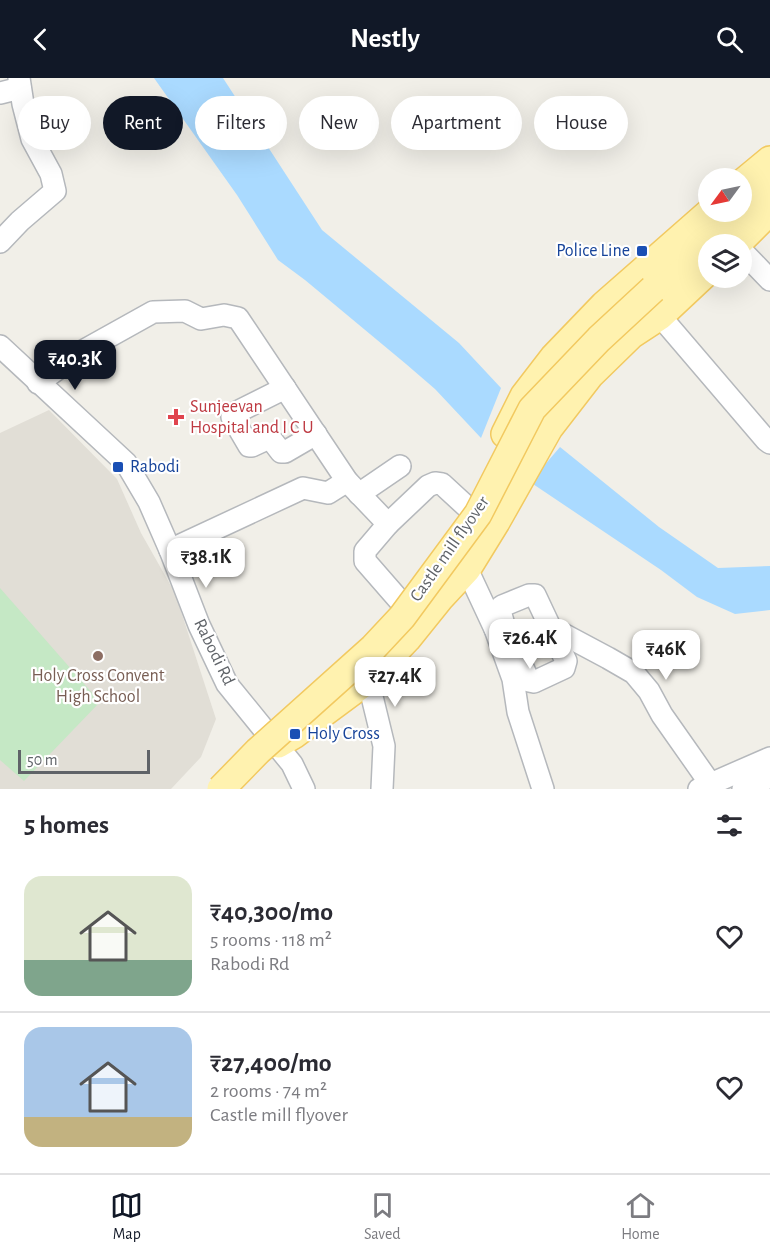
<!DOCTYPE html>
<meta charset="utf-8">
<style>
:root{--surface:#fff;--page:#f7f7f7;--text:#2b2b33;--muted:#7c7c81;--line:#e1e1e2;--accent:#111827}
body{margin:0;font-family:"Alegreya Sans",sans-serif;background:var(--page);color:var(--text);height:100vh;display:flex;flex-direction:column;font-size:22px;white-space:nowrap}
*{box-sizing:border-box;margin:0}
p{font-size:20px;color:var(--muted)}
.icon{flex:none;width:33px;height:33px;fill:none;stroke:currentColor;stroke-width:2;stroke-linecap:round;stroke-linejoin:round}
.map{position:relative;height:711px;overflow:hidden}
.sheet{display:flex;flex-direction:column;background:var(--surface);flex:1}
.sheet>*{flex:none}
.hud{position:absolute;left:18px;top:18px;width:735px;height:54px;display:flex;gap:12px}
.needle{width:39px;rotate:237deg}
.tools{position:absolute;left:698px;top:90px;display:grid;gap:12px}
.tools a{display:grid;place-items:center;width:54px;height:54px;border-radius:50%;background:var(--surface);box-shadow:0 6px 24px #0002;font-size:30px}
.scale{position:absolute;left:18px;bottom:15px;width:132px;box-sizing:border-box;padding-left:6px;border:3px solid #5f6368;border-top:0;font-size:16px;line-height:21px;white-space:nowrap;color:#5f6368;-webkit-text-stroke:4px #fff;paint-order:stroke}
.price{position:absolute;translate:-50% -51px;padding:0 14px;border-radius:12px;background:#fff;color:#222;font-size:20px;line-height:39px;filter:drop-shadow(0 2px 3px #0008)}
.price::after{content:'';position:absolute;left:50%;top:36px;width:18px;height:14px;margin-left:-9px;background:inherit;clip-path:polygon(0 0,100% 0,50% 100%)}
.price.active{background:var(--accent);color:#fff}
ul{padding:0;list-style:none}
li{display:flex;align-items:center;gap:18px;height:150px;padding:0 24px}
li+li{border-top:2px solid var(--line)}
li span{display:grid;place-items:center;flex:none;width:168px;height:120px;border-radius:18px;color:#555}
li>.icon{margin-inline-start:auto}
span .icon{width:72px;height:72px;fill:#fffc;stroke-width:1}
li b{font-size:26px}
h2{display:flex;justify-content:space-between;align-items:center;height:72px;padding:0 24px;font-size:26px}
.tag{padding:0 21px;border-radius:27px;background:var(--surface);box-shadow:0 6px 24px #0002;font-size:21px;line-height:54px}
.tag.active{background:var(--accent);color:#fff}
header{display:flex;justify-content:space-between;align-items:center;height:78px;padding:0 24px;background:var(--accent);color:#fff;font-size:27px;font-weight:700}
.dock{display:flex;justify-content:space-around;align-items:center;height:84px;border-top:2px solid var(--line);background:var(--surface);font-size:16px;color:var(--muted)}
.dock a{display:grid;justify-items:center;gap:3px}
.dock .active{color:var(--accent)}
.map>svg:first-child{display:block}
.education{fill:#e1ded6}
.green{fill:#c5e8c5}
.water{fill:#aadaff}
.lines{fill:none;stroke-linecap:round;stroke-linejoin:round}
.minor-casing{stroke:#b5b8bc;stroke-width:24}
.major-casing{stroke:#f2c960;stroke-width:30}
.minor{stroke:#fff;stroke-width:21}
.major{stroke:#fff2af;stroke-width:27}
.major-bridge-casing{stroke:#f2c960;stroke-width:30;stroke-linecap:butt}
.major-bridge{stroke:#fff2af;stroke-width:27}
.transit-dot{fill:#1a4fb4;stroke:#fff;stroke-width:2}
.health-dot{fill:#e0444e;stroke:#fff;stroke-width:2}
.education-dot{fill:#8d6e63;stroke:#fff;stroke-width:2}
.labels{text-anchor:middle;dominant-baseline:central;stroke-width:4.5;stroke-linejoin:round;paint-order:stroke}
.transit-label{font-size:18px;fill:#164399;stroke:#fff;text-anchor:start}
.health-label{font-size:18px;fill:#be3a42;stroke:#fff;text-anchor:start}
.street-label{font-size:18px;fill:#5f6368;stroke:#fff}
.education-label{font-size:18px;fill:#785e54;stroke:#fff}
</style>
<header><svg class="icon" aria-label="back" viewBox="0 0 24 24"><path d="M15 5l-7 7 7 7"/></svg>Nestly<svg class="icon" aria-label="search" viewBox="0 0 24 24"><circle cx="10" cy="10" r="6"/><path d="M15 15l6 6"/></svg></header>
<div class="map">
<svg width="770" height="711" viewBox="0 0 770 711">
<rect width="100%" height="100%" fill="#f1efe8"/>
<polygon class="education" points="49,332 117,401 141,455 175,515 216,641 201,679 171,711 0,711 0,355"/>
<polygon class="green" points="0,510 100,624 24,703 0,682"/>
<g class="water">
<polygon points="154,0 223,0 322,152 459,265 501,310 481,360 435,311 406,286 305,202 278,182 237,117"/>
<polygon points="560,369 659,449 718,490 770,488 770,532 735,536 697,519 661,492 530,404"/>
</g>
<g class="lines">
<g class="minor-casing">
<g id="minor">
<polyline points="0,15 20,10"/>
<polyline points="0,164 20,143 55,113 51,96 32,61 23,26 19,0"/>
<polyline points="741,172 770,202"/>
<polyline points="660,238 766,362 770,365"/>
<polyline points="0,268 126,385 149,424 170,472 199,547 227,606 292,686 304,711"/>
<polyline points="38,305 83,273 153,234 185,233 201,241 224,237 238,240 347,403 388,446 365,473 365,483 399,522"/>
<polyline points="285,310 233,336 232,339 249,368 252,368 267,361 271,361 281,374 285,374 316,356"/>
<polyline points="359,416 400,388"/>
<polyline points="388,446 428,408 435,405 442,406 467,429"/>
<polyline points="170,472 303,410 328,415 347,403"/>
<polyline points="467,491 495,551 513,601 518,634 543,711"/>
<polyline points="495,551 504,547 500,533 502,528 529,517 535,517 566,583 564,590 534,604 529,603 504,547"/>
<polyline points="563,556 608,580 634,595 649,613 662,637 714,711"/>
<polyline points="360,590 368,602 384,668 382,711"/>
<polyline points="699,711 770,680"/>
<polyline points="743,711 770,699"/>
</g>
</g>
<g class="major-casing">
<g id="major">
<polyline points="741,106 770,82"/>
<polyline points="741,132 770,106"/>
<polyline points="737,166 770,133"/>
<polyline points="653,211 739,134"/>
<polyline points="505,356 524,318 554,279 604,227 710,134"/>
<polyline points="278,666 295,656 368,602 407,561 440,520 467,491 496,444 549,350 590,297 631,257 660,238 708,193"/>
</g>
</g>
<use href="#minor" class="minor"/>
<use href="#major" class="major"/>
<g class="major-bridge-casing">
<polyline id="major-bridge" points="221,711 258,673 373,570 402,539 478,436 532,331 599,261 653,211"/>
</g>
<use href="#major-bridge" class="major-bridge"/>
</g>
<g class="transit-dot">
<rect x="636" y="167" width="12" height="12" rx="3"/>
<rect x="112" y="383" width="12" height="12" rx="3"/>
<rect x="289" y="650" width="12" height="12" rx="3"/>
</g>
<path class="health-dot" d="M173 330h6v6h6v6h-6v6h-6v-6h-6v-6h6z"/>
<circle class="education-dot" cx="98" cy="578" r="6"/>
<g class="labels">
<g class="transit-label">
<text x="630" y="173" text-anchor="end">Police Line</text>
<text x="130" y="389">Rabodi</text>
<text x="307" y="656">Holy Cross</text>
</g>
<g class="health-label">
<text x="190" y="329">Sunjeevan<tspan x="190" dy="21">Hospital and I C U</tspan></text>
</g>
<g class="street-label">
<text transform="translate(450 471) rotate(-55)">Castle mill flyover</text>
<text transform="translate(214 574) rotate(64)">Rabodi Rd</text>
</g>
<g class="education-label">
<text x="98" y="598">Holy Cross Convent<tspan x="98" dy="21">High School</tspan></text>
</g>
</g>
</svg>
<div class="tools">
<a><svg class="needle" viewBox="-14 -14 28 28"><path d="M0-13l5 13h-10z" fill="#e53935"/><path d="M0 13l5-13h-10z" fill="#7c7c81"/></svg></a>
<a><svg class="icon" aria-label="layers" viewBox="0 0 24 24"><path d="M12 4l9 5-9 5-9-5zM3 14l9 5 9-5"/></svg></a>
</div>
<div class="scale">50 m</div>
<b class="price active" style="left:75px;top:313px">₹40.3K</b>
<b class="price" style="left:206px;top:511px">₹38.1K</b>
<b class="price" style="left:530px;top:592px">₹26.4K</b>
<b class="price" style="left:666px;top:603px">₹46K</b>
<b class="price" style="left:395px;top:630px">₹27.4K</b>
<div class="hud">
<a class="tag">Buy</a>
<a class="tag active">Rent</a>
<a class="tag">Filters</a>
<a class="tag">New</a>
<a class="tag">Apartment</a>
<a class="tag">House</a>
</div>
</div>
<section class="sheet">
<h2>5 homes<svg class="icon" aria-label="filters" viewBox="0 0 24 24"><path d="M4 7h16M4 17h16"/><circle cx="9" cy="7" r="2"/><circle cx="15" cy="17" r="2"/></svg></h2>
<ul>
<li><span style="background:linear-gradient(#dfe7d0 70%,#7fa58c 0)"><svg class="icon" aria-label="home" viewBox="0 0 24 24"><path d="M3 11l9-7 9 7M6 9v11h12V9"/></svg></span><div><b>₹40,300/mo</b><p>5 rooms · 118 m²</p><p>Rabodi Rd</p></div><svg class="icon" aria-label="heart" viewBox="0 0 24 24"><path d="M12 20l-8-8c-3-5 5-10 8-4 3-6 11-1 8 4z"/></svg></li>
<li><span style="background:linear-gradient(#a9c7e8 75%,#c2b280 0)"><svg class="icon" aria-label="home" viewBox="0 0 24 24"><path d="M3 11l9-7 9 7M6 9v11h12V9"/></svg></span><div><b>₹27,400/mo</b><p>2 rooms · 74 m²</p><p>Castle mill flyover</p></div><svg class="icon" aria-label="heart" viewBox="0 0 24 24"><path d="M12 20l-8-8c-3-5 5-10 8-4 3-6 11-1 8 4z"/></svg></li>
</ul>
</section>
<nav class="dock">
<a class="active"><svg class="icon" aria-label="map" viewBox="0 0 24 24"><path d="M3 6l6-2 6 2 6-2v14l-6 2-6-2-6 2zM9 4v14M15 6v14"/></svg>Map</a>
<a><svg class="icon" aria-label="saved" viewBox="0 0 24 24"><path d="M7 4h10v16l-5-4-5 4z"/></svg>Saved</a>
<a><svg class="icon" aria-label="home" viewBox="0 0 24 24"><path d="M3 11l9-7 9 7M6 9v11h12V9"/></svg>Home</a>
</nav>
